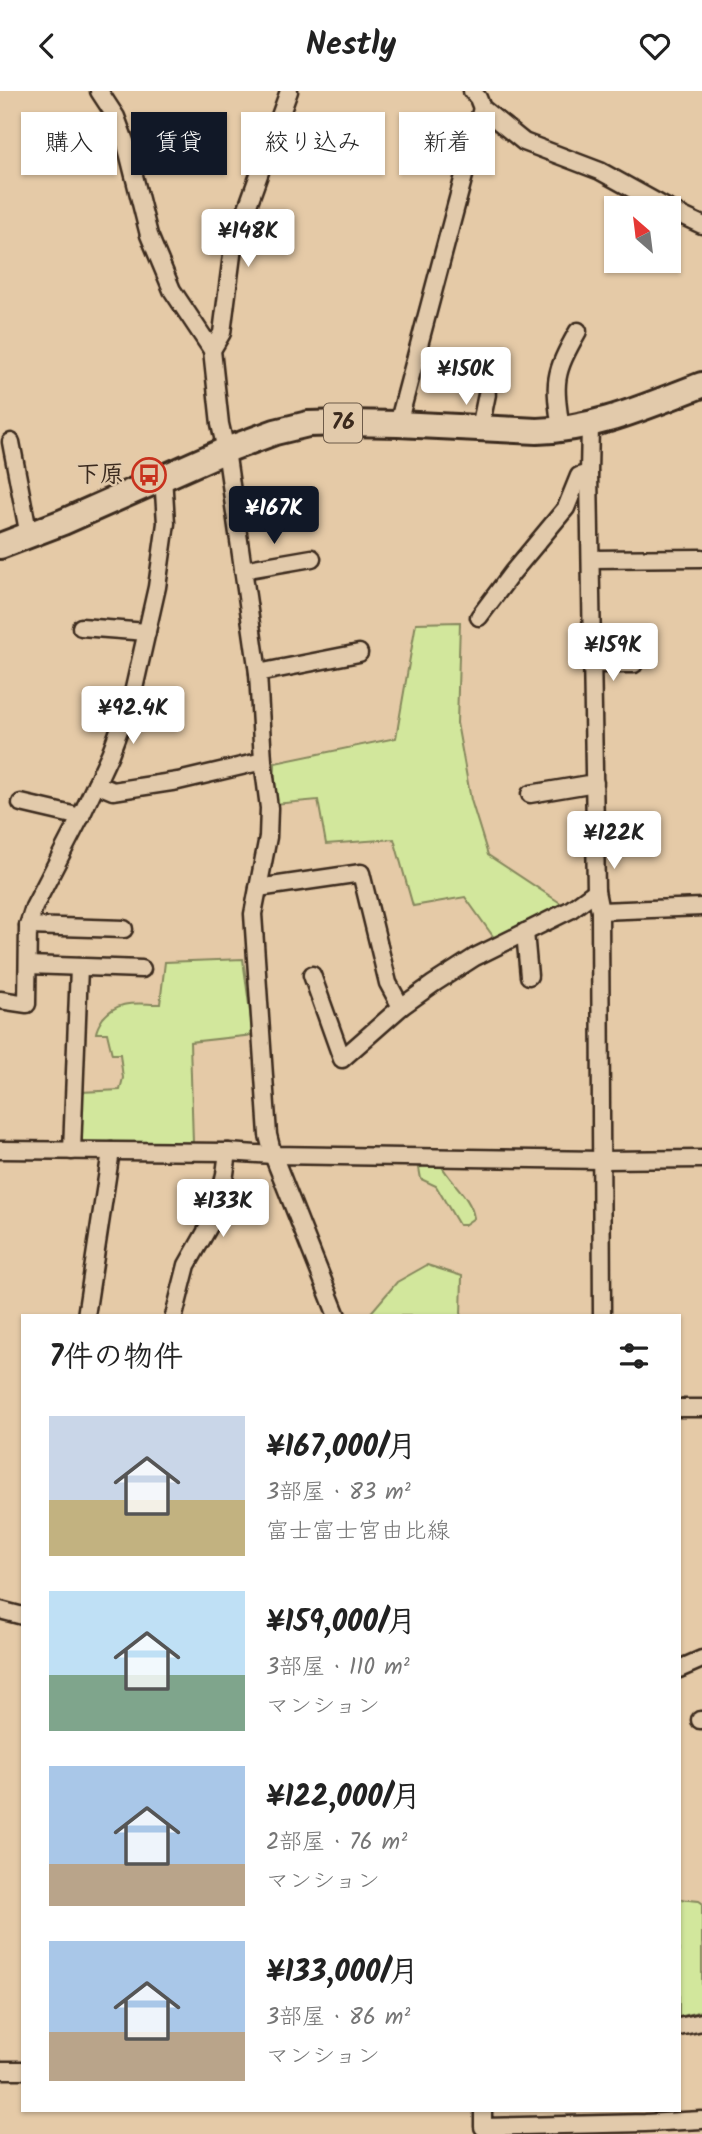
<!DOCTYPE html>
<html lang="ja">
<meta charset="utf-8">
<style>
:root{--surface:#fff;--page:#f6f6f6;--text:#222;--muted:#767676;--accent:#111827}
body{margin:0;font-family:Kalam,"Klee One",sans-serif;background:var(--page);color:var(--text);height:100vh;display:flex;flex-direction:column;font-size:26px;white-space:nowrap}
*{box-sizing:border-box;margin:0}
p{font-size:23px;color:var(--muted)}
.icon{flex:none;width:38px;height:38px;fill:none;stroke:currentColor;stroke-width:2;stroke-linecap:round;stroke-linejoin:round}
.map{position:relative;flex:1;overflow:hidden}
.details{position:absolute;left:21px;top:1223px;width:660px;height:798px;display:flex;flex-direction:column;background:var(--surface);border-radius:0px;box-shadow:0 2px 5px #0004}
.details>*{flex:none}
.guide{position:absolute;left:21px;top:21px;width:662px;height:63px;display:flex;gap:14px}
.needle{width:46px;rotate:332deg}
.controls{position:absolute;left:604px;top:105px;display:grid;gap:14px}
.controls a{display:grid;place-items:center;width:77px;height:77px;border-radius:0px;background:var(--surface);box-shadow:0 2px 5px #0004;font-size:35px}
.price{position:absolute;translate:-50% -60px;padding:0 16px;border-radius:7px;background:#fff;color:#222;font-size:23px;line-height:46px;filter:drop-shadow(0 2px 4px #0008)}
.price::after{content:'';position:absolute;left:50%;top:42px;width:21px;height:16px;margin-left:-10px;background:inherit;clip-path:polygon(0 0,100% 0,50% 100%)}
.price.active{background:var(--accent);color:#fff}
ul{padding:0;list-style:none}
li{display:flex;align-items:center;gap:21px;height:175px;padding:0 28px}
li span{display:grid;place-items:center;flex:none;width:196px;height:140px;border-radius:0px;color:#555}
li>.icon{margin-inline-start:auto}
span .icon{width:84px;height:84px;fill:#fffc;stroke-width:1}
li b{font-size:30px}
h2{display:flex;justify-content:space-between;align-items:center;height:84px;padding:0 28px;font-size:30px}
.tag{padding:0 24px;border-radius:0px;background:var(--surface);box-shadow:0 2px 5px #0004;font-size:24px;line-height:63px}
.tag.active{background:var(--accent);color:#fff}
header{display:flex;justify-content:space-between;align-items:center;height:91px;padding:0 28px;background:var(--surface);font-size:32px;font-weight:800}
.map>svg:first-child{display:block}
.green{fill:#d2e79c;stroke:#86885d;stroke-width:2}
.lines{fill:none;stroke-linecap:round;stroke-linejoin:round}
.minor-casing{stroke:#3b2a1e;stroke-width:21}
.primary-casing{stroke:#3b2a1e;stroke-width:30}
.minor{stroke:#e2caab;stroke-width:16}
.primary{stroke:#e2caab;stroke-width:24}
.labels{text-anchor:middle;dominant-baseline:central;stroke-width:5;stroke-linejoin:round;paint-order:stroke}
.shield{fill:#e2caab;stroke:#6d5a48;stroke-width:2}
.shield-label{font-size:23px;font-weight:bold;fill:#3b2a1e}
.poi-label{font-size:24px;font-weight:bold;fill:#3b2a1e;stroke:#e2caab;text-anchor:end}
</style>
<header><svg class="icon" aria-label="back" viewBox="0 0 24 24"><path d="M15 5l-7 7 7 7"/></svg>Nestly<svg class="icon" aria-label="heart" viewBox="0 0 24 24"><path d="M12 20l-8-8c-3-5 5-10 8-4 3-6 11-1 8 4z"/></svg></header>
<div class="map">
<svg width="702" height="2043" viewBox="0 0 702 2043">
<rect width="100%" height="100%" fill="#e5caa7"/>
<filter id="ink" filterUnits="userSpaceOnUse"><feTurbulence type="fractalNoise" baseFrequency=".0143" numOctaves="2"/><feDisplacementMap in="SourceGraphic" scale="14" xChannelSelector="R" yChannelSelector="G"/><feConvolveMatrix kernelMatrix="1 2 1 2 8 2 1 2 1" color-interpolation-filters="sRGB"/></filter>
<g filter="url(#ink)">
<g class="green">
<polygon points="460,531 457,632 471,709 488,764 565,815 495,848 465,806 413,815 394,748 326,753 318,709 274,713 275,672 396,647 416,532"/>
<path d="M243 868 253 944 190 951 193 1052 77 1054 81 1001 120 999 123 987 120 963H112L107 942H96C97 936 99 933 103 927 119 908 137 913 160 913L165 871Z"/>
<path d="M426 1073 441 1074C451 1092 471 1106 474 1127L464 1134H459L436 1095 421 1088 419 1077Z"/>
<polygon points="427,1174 462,1185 461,1225 368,1225 397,1191"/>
<polygon points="679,1808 699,1810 702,1812 702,1920 679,1926"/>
</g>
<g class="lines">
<g class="minor-casing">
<g id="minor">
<polyline points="99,0 116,26 126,53 149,144 172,199 212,259"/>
<polyline points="289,0 233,156 222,242 212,259 220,333 226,359 258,582 263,670 269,717 268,746 253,823 268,1044 273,1064 337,1225"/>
<polyline points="472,0 478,7 482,17 524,51 600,80 667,117"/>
<polyline points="668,118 702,134"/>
<polyline points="398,333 482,17"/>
<polyline points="590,335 589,382 596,800 600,820 602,1225"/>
<polyline points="480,337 487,303"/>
<path d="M561 339C554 290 553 284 578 240"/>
<polyline points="11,351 29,445"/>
<polyline points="591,468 702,467"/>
<polyline points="243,479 312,467"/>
<polyline points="479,526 512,482 566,417 579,385 589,382"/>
<polyline points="81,536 147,541"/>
<polyline points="592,573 634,573"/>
<polyline points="258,582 359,562"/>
<polyline points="96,693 113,700 178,690 263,670"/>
<polyline points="530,703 595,692"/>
<polyline points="21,712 81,726"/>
<polyline points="258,797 361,782 388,892 401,916"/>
<polyline points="600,820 702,816"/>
<polyline points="28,835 124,838"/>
<polyline points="525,841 529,885"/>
<polyline points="28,874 142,878"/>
<polyline points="312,884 342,968 401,916 433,893 475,866 570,819 596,800"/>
<polyline points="0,909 27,913 28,835 34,816 81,725 110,663 133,602 157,496 166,432 163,385"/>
<polyline points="0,1059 228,1061 273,1064 602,1069 702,1068"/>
<polyline points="72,1060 79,876"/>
<polyline points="86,1225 111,1060"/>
<polyline points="174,1225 187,1174 216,1123 225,1083 228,1061"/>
<polyline points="679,1317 702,1317"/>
<polyline points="0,1519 23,1525"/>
<polyline points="679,1578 702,1568"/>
<polyline points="700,1629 702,1629"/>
<polyline points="679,1936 702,1931"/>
<polyline points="0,1979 23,1979"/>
<polyline points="483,2020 483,2036 645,2032 702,2029"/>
</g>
</g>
<g class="primary-casing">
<path id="primary" d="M0 455 63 431 226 359 275 341 308 333 346 332 398 333 537 340C597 338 646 315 702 294"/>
</g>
<use href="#minor" class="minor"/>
<use href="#primary" class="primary"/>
</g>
</g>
<defs>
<g id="bus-ring" transform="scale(1.75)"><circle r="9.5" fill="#e2caab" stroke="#c8321e" stroke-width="1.5"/><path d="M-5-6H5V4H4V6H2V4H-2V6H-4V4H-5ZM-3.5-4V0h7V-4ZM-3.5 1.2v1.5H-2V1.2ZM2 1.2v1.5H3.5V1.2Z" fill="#c8321e"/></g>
</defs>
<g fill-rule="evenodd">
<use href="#bus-ring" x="149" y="384"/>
</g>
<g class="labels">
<rect class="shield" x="324" y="312.5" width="38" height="39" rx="5"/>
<g class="shield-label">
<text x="343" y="332">76</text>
</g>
<g class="poi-label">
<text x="124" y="384">下原</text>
</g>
</g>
</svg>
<div class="controls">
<a><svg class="needle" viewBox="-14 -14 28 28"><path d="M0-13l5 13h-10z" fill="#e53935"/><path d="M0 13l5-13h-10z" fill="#767676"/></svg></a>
</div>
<b class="price" style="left:248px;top:178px">¥148K</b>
<b class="price" style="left:466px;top:316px">¥150K</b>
<b class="price active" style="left:274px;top:455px">¥167K</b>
<b class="price" style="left:613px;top:592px">¥159K</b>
<b class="price" style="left:133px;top:655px">¥92.4K</b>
<b class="price" style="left:614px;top:780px">¥122K</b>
<b class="price" style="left:223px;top:1148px">¥133K</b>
<div class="guide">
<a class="tag">購入</a>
<a class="tag active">賃貸</a>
<a class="tag">絞り込み</a>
<a class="tag">新着</a>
</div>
<section class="details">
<h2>7件の物件<svg class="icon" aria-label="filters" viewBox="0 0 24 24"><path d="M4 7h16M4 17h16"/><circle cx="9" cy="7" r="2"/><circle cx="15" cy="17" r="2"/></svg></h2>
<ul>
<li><span style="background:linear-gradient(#c9d6e8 60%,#c2b280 0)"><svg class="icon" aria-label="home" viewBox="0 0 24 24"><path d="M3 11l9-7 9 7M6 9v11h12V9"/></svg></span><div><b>¥167,000/月</b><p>3部屋 · 83 m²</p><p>富士富士宮由比線</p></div></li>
<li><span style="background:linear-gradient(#bfe0f5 60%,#7fa58c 0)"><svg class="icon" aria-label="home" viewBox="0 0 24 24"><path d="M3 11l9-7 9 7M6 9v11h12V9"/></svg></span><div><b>¥159,000/月</b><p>3部屋 · 110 m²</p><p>マンション</p></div></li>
<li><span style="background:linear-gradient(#a9c7e8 70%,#b9a48a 0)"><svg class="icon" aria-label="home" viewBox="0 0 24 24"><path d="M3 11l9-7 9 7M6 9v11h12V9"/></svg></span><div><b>¥122,000/月</b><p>2部屋 · 76 m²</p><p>マンション</p></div></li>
<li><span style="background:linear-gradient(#a9c7e8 65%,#b9a48a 0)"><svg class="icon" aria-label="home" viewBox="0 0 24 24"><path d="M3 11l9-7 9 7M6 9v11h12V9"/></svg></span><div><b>¥133,000/月</b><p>3部屋 · 86 m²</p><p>マンション</p></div></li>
</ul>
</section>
</div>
